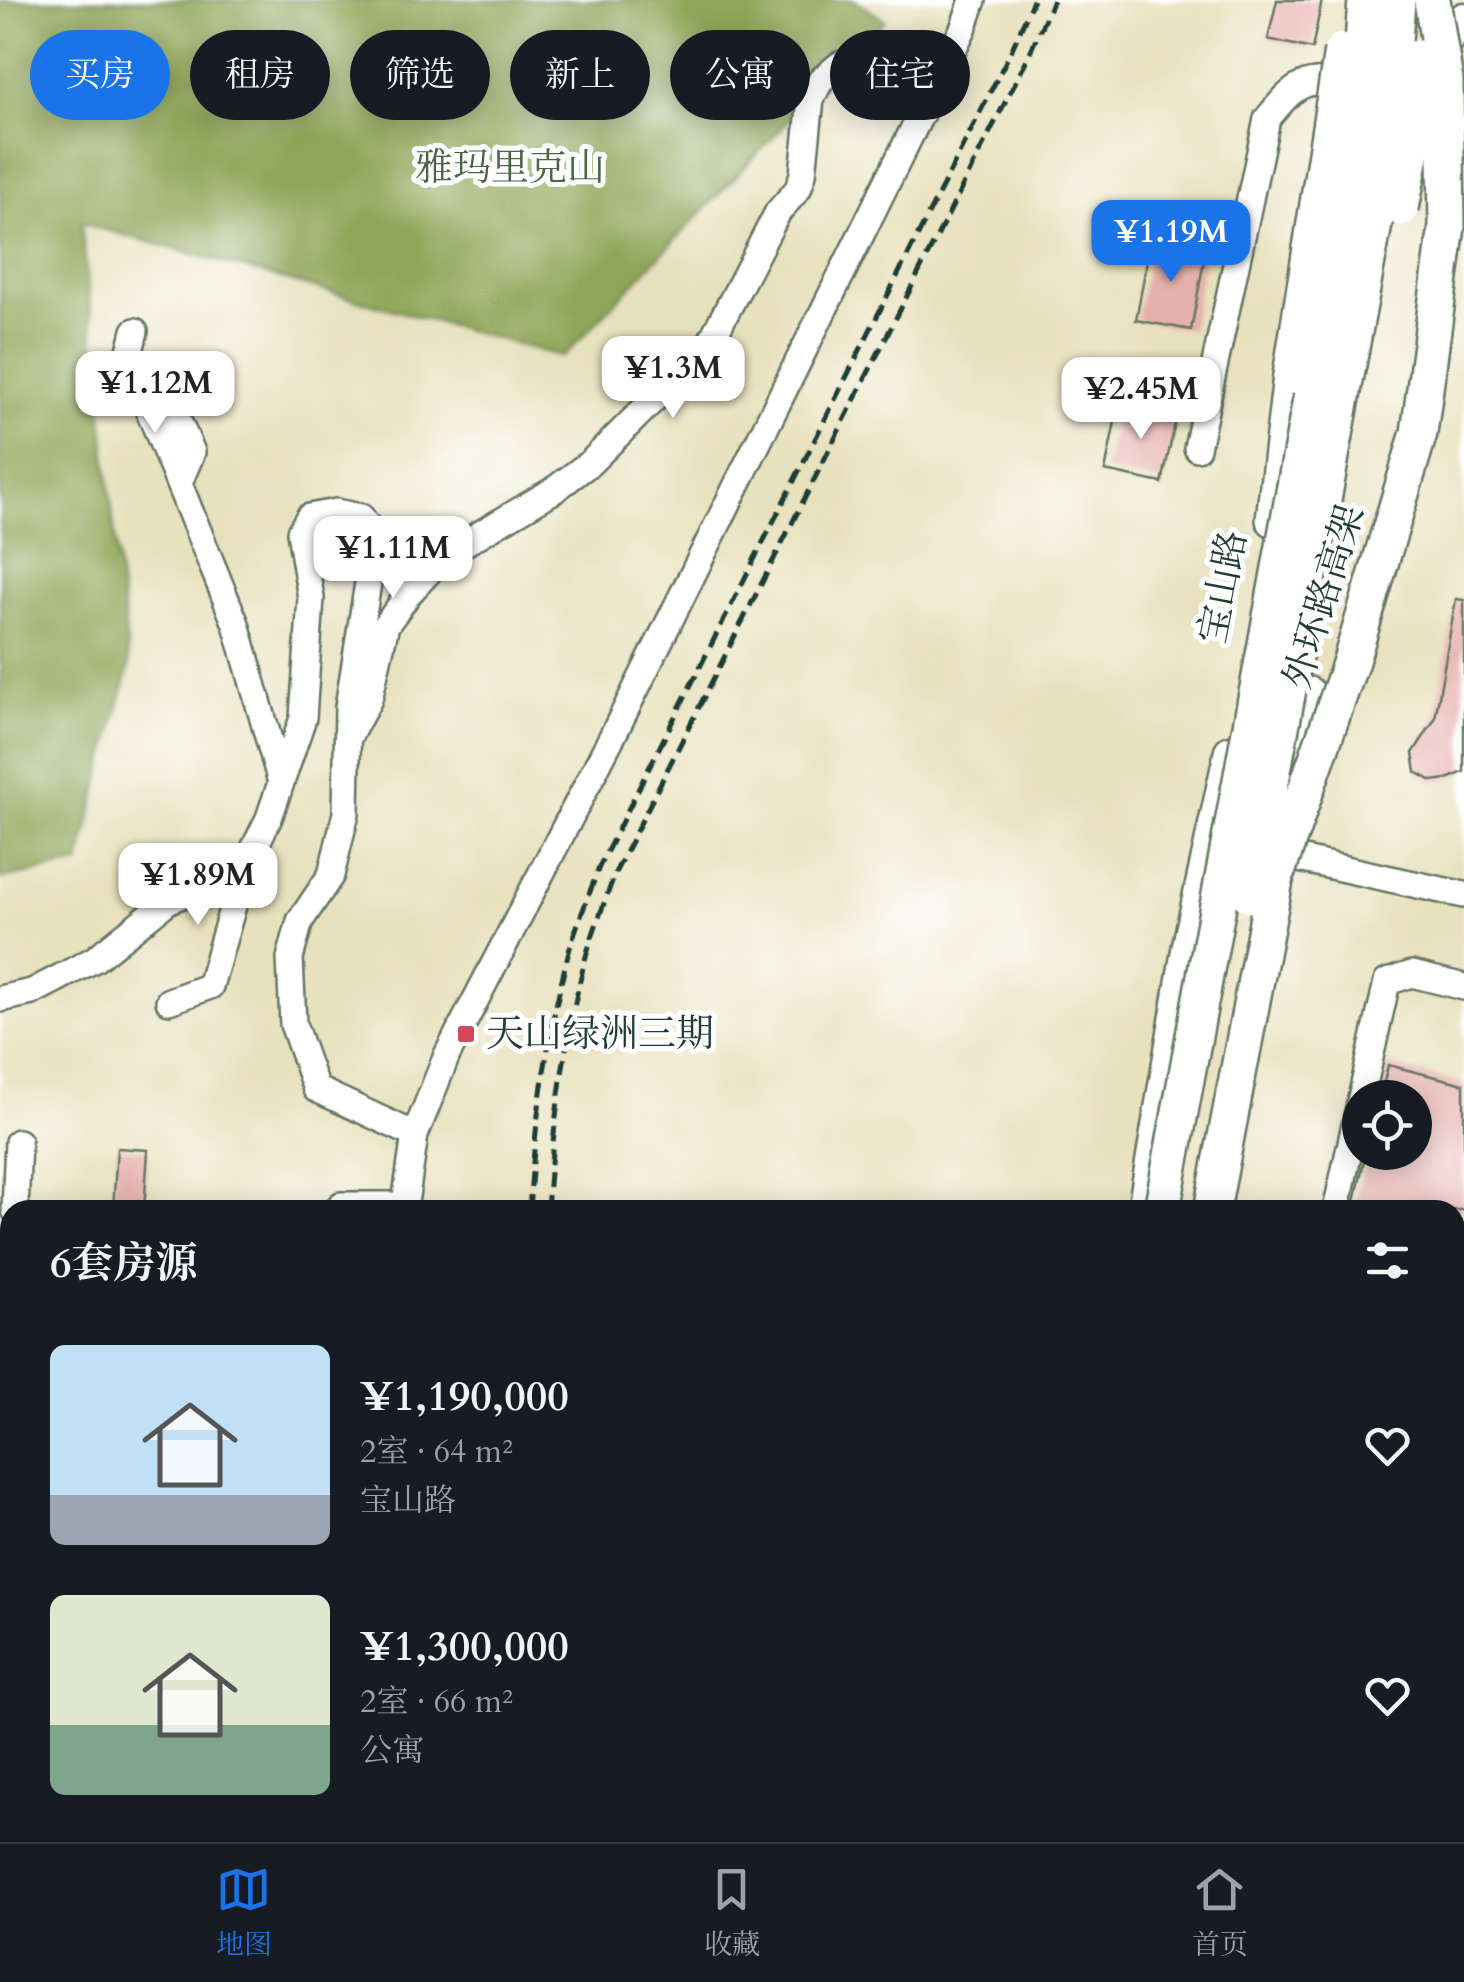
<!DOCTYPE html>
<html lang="zh">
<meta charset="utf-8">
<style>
:root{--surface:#171b24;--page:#242831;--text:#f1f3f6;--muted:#9ea1a6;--line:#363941;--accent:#1a73e8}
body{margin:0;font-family:Cardo,"Noto Serif SC",serif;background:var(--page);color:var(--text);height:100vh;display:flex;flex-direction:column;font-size:38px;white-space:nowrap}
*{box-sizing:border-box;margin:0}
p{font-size:32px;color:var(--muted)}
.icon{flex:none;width:55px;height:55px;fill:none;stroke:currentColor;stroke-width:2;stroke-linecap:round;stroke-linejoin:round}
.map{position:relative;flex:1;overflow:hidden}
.side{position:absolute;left:0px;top:1200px;width:1465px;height:642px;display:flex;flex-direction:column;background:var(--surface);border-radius:30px 30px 0 0;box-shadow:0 5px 25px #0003}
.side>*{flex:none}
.guide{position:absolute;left:30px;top:30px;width:1405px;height:90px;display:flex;gap:20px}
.buttons{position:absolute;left:1342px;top:1080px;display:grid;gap:20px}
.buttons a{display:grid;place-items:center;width:90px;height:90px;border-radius:50%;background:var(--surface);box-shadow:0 5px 25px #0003;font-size:50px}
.price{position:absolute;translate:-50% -85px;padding:0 22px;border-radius:20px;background:#fff;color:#222;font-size:32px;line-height:65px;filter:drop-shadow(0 2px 5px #0008)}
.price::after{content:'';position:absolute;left:50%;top:60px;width:30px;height:22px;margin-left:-15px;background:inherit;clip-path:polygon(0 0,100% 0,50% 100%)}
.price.on{background:var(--accent);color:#fff}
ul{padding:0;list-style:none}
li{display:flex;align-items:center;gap:30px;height:250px;padding:0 50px}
li span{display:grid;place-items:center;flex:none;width:280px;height:200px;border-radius:15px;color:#555}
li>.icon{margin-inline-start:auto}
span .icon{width:120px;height:120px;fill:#fffc;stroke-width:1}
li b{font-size:42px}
h2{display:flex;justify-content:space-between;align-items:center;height:120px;padding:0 50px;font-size:42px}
.tag{padding:0 35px;border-radius:45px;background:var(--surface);box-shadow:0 5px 25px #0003;font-size:35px;line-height:90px}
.tag.on{background:var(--accent);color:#fff}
.tabs{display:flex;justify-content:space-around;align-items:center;height:140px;border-top:2px solid var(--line);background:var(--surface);font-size:28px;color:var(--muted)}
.tabs a{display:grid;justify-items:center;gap:5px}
.tabs .on{color:var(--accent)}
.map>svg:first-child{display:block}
.forest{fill:#8fa658;stroke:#577246;stroke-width:2.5}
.building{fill:#e6b0ad}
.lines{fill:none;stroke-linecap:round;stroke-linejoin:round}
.minor-casing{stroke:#657664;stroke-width:30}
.major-casing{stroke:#657664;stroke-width:35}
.highway-casing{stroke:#657664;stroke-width:40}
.minor{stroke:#fff;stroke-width:25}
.major{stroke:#fff;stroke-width:30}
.highway{stroke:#fff;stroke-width:35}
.rail{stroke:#1f3d34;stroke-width:5;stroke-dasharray:15 8;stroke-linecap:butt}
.highway-bridge-casing{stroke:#657664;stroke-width:40;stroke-linecap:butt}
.highway-bridge{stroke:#fff;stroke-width:35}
.poi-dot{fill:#d1495b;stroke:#fff;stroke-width:4}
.labels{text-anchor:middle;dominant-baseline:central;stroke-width:10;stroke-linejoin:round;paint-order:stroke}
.park-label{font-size:38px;fill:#4c6442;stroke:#fff}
.street-label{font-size:38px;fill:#1f3d34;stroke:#fff}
.poi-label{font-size:38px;fill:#1f3d34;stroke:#fff;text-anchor:start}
</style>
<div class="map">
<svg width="1464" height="1842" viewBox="0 0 1464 1842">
<rect width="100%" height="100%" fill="#fff"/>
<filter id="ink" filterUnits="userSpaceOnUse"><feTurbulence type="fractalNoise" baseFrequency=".01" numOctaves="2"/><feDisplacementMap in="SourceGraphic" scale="20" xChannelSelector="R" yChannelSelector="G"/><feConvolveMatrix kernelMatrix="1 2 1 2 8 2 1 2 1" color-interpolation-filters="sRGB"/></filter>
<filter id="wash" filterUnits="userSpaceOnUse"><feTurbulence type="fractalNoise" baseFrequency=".0048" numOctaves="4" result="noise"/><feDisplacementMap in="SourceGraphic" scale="40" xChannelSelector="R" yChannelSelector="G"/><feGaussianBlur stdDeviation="2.25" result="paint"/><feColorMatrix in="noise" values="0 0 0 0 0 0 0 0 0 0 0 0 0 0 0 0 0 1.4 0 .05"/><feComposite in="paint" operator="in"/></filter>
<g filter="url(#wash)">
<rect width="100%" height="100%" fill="#e8e1bd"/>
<polygon class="forest" points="0,0 854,0 885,20 563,357 81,223 129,666 79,864 0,879"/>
<g id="blocks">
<g class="building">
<polygon points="1277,0 1322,0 1312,49 1268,39"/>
<polygon points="1151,239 1206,250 1191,330 1136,320"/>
<polygon points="1119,402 1177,414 1162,483 1105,471"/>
<polygon points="1456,599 1464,600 1464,772 1447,779 1432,781 1416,772 1413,753 1435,719"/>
<polygon points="1388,1065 1464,1084 1464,1210 1353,1210 1366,1152 1415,1152 1415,1098 1380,1098"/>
<polygon points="117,1148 148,1150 144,1210 113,1210"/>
</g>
</g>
</g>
<g filter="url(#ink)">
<use href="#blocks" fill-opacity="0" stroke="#657664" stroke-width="2.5"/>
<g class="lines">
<g class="minor-casing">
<g id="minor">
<polyline points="135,331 128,359 236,624 281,782"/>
<polyline points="164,389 192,452 179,483"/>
<path d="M1197 448 1267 119C1298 81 1303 79 1351 83"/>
<polyline points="350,734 369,699 386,625 410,592 443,556 554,490 591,462 710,343 778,212 798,189 803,174 811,99 821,80 839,65 864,58 894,59 940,74"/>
<polyline points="1267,852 1464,895"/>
<polyline points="0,999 32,992 95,959 169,900 243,871"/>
<polyline points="169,1001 210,986 243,871 269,818 303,718 311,598 300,532 309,517 336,512 361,517 373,534 373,552 348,707 346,813 331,875 300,921 290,958 293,1024 316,1089 415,1135"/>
<polyline points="1361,1098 1387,982 1412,974 1464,987"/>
<polyline points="15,1210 18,1142"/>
<polyline points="336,1210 341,1205 404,1205"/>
<polyline points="404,1210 415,1135 447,1055 615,731 963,29 973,0"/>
<polyline points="1336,1210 1360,1102"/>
<polyline points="0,1523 10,1312"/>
<polyline points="377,1832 380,1842"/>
<polyline points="582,1832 585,1842"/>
<polyline points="19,1842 27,1832"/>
</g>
</g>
<g class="major-casing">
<g id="major">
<polyline points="1431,63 1464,18"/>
<polyline points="1143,1210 1187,950 1230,751"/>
<polyline points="1160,1832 1163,1842"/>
<polyline points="1271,1832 1274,1842"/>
</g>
</g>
<g class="highway-casing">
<g id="highway">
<polyline points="1274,519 1291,376"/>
<polyline points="1285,783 1308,695"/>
<polyline points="1194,1832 1198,1842"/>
<polyline points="1222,1832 1225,1842"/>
<polyline points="1249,1832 1252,1842"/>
</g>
</g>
<use href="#minor" class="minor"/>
<use href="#major" class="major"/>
<use href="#highway" class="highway"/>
<g class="rail">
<path d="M529 1210C535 1124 546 1039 568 955 576 925 589 896 599 867L1012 49 1033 0"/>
<path d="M547 1210C553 1126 564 1042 585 960 593 931 605 902 615 873L1028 57 1053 0"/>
<polyline points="494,1832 497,1842"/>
<polyline points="510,1832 513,1842"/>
<polyline points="665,1832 668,1842"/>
<polyline points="684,1832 687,1842"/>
</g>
<g class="highway-bridge-casing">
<g id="highway-bridge">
<polyline points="1401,208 1423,91 1420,57"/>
<polyline points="1291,376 1342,51"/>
<polyline points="1250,895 1385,164 1397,0"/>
<polyline points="1162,1210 1355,160 1366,0"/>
<polyline points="1212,1210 1276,875 1350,664 1419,433 1447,226 1445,81 1432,0"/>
</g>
</g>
<use href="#highway-bridge" class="highway-bridge"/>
</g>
</g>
<rect class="poi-dot" x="456" y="1024" width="20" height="20" rx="5"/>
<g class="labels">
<g class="park-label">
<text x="510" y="168">雅玛里克山</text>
</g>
<g class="street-label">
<text transform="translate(1223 587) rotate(-79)">宝山路</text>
<text transform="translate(1324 597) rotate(-73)">外环路高架</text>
</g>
<g class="poi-label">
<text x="486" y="1034">天山绿洲三期</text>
</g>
</g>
</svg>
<div class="buttons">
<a><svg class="icon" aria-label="locate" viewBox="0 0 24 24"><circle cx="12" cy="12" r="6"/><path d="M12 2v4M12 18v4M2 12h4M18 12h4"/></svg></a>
</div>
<b class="price on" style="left:1171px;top:285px">¥1.19M</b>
<b class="price" style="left:673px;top:421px">¥1.3M</b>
<b class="price" style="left:155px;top:436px">¥1.12M</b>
<b class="price" style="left:1141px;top:442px">¥2.45M</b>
<b class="price" style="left:393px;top:601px">¥1.11M</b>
<b class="price" style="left:198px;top:928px">¥1.89M</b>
<div class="guide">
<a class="tag on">买房</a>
<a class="tag">租房</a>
<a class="tag">筛选</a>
<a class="tag">新上</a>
<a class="tag">公寓</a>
<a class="tag">住宅</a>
</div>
<section class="side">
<h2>6套房源<svg class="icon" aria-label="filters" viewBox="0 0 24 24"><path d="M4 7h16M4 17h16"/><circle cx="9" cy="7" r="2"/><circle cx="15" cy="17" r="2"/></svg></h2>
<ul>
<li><span style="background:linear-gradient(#bfe0f5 75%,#9aa5b1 0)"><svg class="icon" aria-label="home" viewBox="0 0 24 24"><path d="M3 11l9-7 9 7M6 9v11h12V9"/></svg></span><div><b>¥1,190,000</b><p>2室 · 64 m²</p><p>宝山路</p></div><svg class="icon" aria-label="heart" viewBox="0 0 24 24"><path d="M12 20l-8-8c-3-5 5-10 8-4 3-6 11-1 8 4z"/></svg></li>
<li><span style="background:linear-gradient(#dfe7d0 65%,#7fa58c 0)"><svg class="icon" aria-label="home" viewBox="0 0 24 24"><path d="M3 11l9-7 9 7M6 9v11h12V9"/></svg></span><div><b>¥1,300,000</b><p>2室 · 66 m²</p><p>公寓</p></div><svg class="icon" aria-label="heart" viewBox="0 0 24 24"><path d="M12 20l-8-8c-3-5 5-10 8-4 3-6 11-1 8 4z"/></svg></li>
</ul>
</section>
</div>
<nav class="tabs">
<a class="on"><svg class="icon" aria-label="map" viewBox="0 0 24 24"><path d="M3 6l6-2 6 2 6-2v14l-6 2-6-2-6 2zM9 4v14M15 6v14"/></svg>地图</a>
<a><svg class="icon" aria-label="saved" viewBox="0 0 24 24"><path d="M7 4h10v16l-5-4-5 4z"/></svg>收藏</a>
<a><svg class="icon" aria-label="home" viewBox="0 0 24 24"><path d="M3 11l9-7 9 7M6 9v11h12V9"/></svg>首页</a>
</nav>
